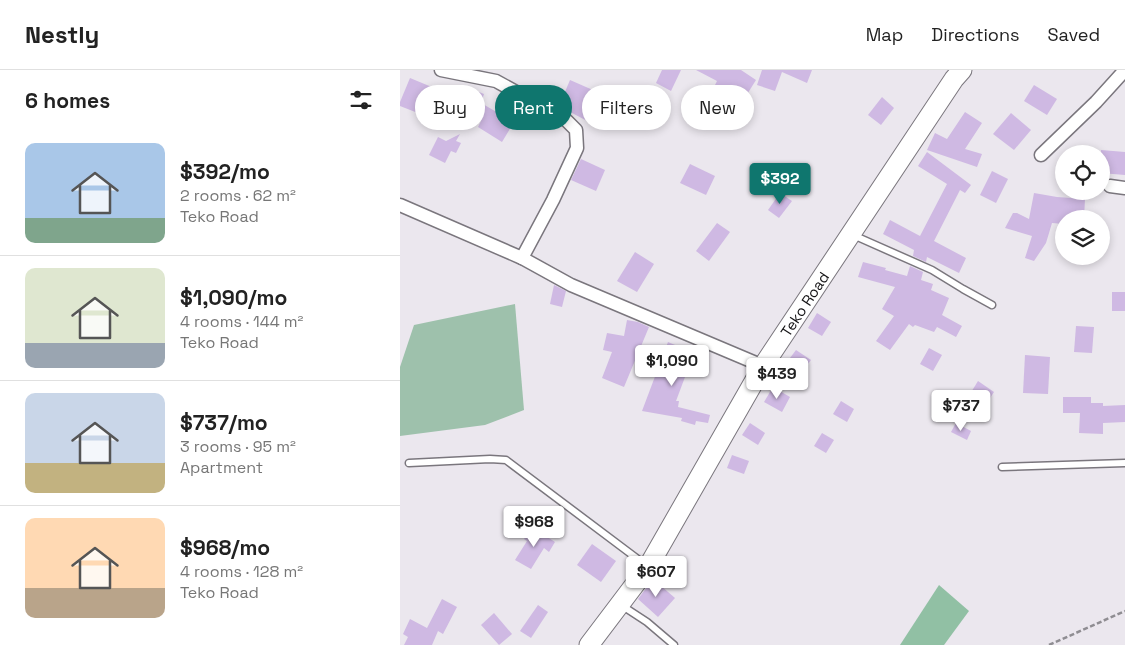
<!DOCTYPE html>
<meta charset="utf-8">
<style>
:root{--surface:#fff;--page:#f2f2f2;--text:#222;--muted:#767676;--line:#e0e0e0;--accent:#0f766e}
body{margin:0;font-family:"Space Grotesk",sans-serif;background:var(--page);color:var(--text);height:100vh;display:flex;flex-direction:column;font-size:19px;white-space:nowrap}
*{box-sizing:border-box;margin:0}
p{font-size:16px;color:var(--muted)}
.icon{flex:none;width:28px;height:28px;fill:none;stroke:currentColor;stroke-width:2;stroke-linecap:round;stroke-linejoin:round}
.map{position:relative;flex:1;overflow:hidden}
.sheet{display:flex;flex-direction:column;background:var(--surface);width:400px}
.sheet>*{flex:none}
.banner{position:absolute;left:15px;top:15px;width:475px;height:45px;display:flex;gap:10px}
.fabs{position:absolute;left:655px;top:75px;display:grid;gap:10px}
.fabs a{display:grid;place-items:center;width:55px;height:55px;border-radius:50%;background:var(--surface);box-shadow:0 2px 8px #0003;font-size:25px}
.price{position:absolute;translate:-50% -42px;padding:0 11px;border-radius:5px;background:#fff;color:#222;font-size:16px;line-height:32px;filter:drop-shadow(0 1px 2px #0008)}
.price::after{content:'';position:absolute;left:50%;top:30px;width:15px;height:11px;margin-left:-8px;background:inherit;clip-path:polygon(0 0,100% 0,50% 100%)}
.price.current{background:var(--accent);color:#fff}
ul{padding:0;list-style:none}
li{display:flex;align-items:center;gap:15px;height:125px;padding:0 25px}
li+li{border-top:1px solid var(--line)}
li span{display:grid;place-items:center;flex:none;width:140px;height:100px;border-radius:10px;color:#555}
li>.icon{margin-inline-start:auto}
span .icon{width:60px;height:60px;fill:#fffc;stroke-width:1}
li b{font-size:21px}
h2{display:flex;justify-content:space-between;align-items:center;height:60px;padding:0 25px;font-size:21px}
.tag{padding:0 18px;border-radius:22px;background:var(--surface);box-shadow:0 2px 8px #0003;font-size:18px;line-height:45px}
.tag.current{background:var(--accent);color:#fff}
header{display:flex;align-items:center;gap:30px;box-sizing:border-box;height:70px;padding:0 25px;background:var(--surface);border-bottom:1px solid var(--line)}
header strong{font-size:24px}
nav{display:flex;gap:28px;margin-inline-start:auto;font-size:18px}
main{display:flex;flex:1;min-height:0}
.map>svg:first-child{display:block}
.green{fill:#9ec1ac}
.forest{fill:#91c0a4}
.building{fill:#cfb9e3}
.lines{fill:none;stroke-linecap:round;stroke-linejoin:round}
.lane-casing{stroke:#7a767d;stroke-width:9}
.street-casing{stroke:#7a767d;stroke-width:15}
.secondary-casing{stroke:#7a767d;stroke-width:21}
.path{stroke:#8f8d92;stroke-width:2.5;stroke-dasharray:5 2.5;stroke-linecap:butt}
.lane{stroke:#fff;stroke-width:6}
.street{stroke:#fff;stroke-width:12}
.secondary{stroke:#fff;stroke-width:19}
.labels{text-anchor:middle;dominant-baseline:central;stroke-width:4.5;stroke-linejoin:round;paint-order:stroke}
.street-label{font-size:15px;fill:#141315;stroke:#fff}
</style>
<header>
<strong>Nestly</strong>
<nav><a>Map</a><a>Directions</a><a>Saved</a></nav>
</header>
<main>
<section class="sheet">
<h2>6 homes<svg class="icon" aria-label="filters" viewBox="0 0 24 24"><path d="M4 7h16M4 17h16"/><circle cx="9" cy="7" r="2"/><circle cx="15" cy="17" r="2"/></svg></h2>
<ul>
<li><span style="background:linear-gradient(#a9c7e8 75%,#7fa58c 0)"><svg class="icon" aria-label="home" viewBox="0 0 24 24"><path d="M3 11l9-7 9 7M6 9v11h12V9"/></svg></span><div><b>$392/mo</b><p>2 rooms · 62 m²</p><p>Teko Road</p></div></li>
<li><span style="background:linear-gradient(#dfe7d0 75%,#9aa5b1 0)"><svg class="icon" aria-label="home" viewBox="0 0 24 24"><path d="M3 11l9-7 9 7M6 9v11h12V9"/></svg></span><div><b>$1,090/mo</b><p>4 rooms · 144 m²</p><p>Teko Road</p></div></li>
<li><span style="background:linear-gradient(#c9d6e8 70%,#c2b280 0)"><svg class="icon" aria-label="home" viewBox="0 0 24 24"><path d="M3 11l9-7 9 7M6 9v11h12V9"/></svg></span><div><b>$737/mo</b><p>3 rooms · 95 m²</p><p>Apartment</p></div></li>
<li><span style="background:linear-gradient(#ffd9b3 70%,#b9a48a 0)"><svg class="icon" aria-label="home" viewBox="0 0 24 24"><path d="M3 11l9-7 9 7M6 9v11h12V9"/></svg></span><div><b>$968/mo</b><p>4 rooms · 128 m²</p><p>Teko Road</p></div></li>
</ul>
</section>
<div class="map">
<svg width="725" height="575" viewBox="0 0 725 575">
<rect width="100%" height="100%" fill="#ebe7ee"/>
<polygon class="green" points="115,234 124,340 85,355 0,366 0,297 14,255"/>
<polygon class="forest" points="539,515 569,541 544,575 500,575"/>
<g class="building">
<polygon points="262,0 281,0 271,21 256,13"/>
<polygon points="296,0 341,0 356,10 346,26 345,25 334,45 307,31 317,11"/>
<polygon points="362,0 412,0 407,13 382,2 375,21 357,15"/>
<polygon points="10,8 39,20 28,47 0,36 0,32"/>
<polygon points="170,10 202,24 189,52 159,36"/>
<polygon points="634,15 657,29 647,45 624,31"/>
<polygon points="69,18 84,24 81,33 114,52 102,72 78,57 81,51 59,43"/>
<polygon points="482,27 494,38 481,55 468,45"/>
<polygon points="565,42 582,53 565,79 582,84 577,97 527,80 535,63 547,69"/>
<polygon points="611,43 631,60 614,80 593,64"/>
<polygon points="60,64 56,71 61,73 56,83 51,81 45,93 29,85 38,67 46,71"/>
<polygon points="701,80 725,82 725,105 701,103"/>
<polygon points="527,82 571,115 565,123 560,120 534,171 566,188 559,203 527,187 526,192 513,186 514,180 483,164 490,150 520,166 547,114 518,96"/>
<polygon points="181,89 205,100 196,121 171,110"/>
<polygon points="290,94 315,106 306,125 280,113"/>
<polygon points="592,101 608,109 596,133 580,125"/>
<polygon points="380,123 392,131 379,148 368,140"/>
<polygon points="634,123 657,127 685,129 684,149 664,149 664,154 652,153 646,173 634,191 625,188 632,166 605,158 613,143 617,143 629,149"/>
<polygon points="317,153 330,162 309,191 296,181"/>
<polygon points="235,182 254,194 237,222 217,211"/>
<polygon points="463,192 486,198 485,200 507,206 510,196 523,202 521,210 533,214 531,220 549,228 542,245 562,256 556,267 537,257 534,262 515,255 513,257 509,254 490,280 476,271 494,246 482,239 495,217 458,207"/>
<polygon points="154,215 166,221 162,237 150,234"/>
<rect x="712" y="222" width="13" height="19"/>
<polygon points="417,243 431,252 422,266 408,258"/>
<polygon points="227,250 238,252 249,257 224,317 202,308 212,282 203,280 207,263 224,266"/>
<polygon points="676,256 694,257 692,283 674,282"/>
<polygon points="268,272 294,283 276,331 279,331 278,337 310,345 308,353 296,351 295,355 281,351 282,348 242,341"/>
<polygon points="529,278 542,285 533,301 520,294"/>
<polygon points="396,280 411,290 402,302 387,292"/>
<polygon points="625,285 650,287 648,324 623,323"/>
<polygon points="578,311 594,322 586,334 570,324"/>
<polygon points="373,317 390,327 382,342 364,332"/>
<polygon points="663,327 691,327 691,333 703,333 703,336 725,335 725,352 703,353 703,364 679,363 680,343 663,343"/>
<polygon points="441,331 454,339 447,352 433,344"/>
<polygon points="350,353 365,363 358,375 342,365"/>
<polygon points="556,353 571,361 567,370 551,362"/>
<polygon points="422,363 434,370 426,383 414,376"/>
<polygon points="332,385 349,391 344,404 327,398"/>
<polygon points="132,457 155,472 149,482 144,478 131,499 115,490 127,471 124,469"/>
<polygon points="192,474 216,491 201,512 177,495"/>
<polygon points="253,509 275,528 258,547 238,529"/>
<polygon points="42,529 57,537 43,564 38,561 32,575 4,575 8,567 3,564 10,549 27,558"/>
<polygon points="138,535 148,542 131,568 120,561"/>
<polygon points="94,543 112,564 99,575 81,555"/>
</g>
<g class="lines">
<g class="lane-casing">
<g id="lane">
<polyline points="453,165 532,200 563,219 592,235"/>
<polyline points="9,393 90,389 106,390 247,496"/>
<polyline points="602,397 725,393"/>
<polyline points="221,535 247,552 274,575"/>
</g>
</g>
<g class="street-casing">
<g id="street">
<polyline points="41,0 96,11 165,49 176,60 177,78 153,130 122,188 171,215 363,296"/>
<polyline points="641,85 696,32 725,0"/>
<polyline points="710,116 725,118"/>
<polyline points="0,135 122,188"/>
</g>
</g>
<g class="secondary-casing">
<g id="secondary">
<path id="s1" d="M189 575 248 497 363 296 554 9 562 0"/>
</g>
</g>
<polyline class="path" points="649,575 725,541"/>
<use href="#lane" class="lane"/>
<use href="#street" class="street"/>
<use href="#secondary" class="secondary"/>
</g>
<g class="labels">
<g class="street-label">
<text stroke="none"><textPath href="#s1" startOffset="404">Teko Road</textPath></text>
</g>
</g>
</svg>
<div class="fabs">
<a><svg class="icon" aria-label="locate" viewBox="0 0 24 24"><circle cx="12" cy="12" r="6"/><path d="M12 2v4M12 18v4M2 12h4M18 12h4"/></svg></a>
<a><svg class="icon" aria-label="layers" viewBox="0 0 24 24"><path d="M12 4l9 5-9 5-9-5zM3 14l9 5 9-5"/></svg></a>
</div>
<b class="price current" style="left:380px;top:135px">$392</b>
<b class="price" style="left:272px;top:317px">$1,090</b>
<b class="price" style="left:377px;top:330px">$439</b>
<b class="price" style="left:561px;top:362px">$737</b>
<b class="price" style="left:134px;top:478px">$968</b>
<b class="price" style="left:256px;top:528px">$607</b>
<div class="banner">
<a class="tag">Buy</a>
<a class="tag current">Rent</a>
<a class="tag">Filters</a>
<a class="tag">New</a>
</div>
</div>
</main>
